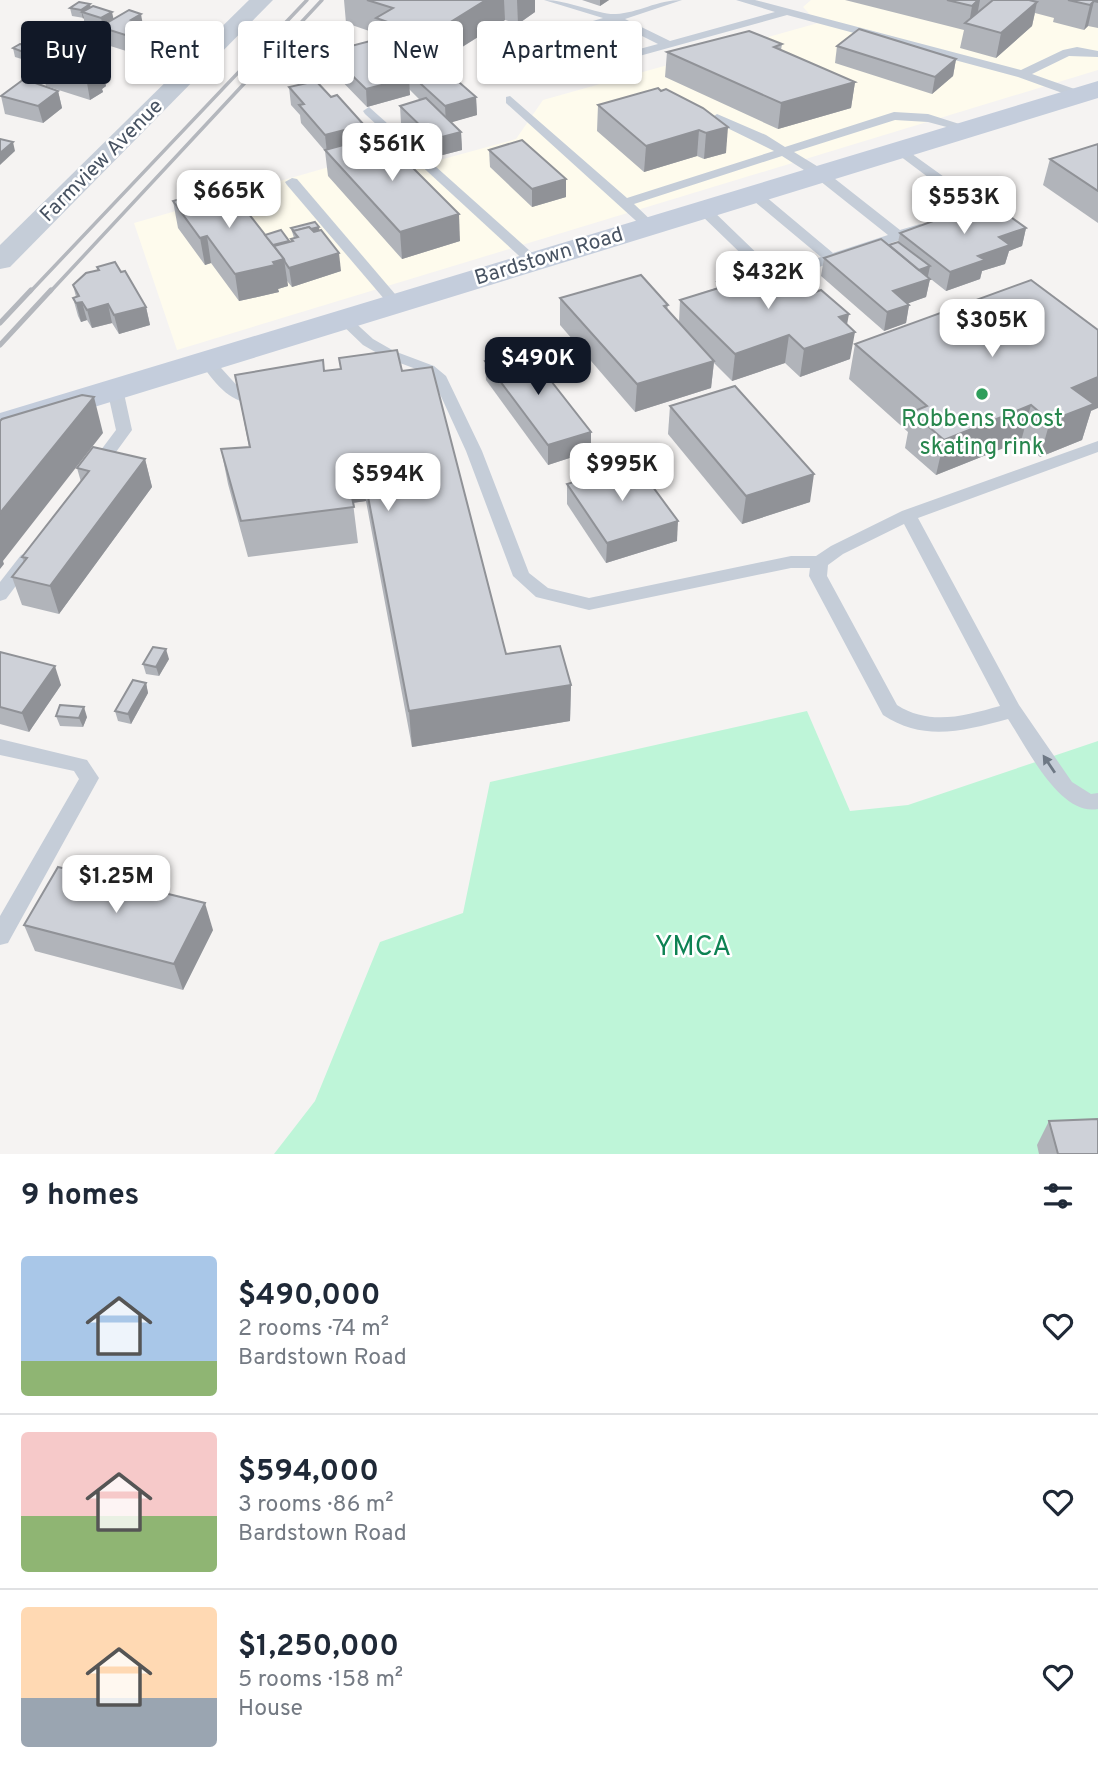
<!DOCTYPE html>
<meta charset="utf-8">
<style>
:root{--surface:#fff;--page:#f6f6f7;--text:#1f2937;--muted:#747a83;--line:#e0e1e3;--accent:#111827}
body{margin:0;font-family:Overpass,sans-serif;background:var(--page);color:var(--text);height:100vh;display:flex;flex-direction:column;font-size:26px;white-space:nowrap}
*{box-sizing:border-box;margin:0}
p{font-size:23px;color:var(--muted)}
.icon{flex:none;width:38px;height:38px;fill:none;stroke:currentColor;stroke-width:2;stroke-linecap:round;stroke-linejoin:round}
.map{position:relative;height:1154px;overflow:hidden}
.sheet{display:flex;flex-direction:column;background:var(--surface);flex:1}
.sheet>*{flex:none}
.hud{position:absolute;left:21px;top:21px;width:700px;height:63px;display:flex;gap:14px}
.price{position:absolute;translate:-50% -60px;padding:0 16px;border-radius:14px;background:#fff;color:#222;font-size:23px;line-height:46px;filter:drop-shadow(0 2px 4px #0008)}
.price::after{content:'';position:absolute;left:50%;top:42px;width:21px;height:16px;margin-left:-10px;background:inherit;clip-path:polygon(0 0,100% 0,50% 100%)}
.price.selected{background:var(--accent);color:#fff}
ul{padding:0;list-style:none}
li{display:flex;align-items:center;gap:21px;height:175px;padding:0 21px}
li+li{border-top:2px solid var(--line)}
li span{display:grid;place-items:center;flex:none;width:196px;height:140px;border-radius:7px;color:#555}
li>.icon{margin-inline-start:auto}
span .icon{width:84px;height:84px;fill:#fffc;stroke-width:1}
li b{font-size:30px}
h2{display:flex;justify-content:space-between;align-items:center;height:84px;padding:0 21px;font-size:30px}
.tag{padding:0 24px;border-radius:7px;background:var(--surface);box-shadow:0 2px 5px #0004;font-size:24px;line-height:63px}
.tag.selected{background:var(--accent);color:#fff}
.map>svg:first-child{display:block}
.commercial{fill:#fefbed}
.green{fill:#bef5d8}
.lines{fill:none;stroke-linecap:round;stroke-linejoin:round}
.lane{fill:#c5cdd8;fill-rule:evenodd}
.street{fill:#c5cdd8;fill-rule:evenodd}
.secondary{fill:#c4cddc;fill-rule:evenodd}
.rail-far1{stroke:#b4b7bd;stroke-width:3.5}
.rail{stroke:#b4b7bd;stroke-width:5}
.wall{fill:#b1b4ba;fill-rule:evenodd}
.shaded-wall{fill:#909297}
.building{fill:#ced1d8;stroke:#909297;stroke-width:2}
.oneway{fill:#6e7885}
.leisure-dot{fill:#2e9e5b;stroke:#fff;stroke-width:2.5}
.labels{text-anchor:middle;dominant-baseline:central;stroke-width:5;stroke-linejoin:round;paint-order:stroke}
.far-street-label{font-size:21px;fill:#485362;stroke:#fff}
.leisure-label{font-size:24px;fill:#27864d;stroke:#fff}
.near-park-label{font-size:28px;fill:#0e8253;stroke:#fff}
</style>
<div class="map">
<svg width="1098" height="1154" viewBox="0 0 1098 1154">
<rect width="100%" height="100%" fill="#f5f3f2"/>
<polygon class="commercial" points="811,0 1098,0 1098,70 177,350 134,223 378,153 436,161 516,139 543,100 818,23 803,7"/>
<polygon class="green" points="807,711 850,811 908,805 1098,741 1098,1154 274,1154 315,1101 380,942 463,913 490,782"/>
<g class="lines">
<g class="lane">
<path d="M544 0C569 0 598 15 616 14 638 13 657 0 682 0L625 19 670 41 775 12 736 0H755L1021 70 1063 50 1077 47 1098 51V57L1069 56 1032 74 1083 92V98L1079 99 1018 77 787 15 614 63H590L550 40 556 32 603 18ZM614 22 658 44 610 57H596L562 39Z"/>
<polygon points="510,96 627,198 774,151 713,121 711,118 717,114 766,135 785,147 894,112 928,114 975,129 969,133 928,122 895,120 794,152 825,171 900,230 920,224 927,228 903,239 786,278 760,272 699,213 699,207 709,207 770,266 785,270 821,257 749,197 749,191 759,191 833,253 888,235 815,177 782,156 634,204 657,226 655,229 645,229 506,103 506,97"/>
<polygon points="369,107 539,259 539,265 529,265 365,114 363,111"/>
<polygon points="901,146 972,197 976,207 971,216 945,221 945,215 961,210 961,202 896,153 895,150"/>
<polygon points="292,178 297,179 401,301 403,304 401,307 391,307 287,185 285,182"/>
<path d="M344 316 349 317 373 339 394 351 434 366 446 376 482 451 529 573 548 588 589 598 791 556H816L831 546 902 511 1098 441V452L918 518 1019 705 1072 782 1091 794 1098 793V809C1060 817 1026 746 1008 719 963 731 924 742 883 715L809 576 810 568H791L589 610 536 597 513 576 466 451 434 381 424 372 384 357 363 345 337 320ZM904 524 1000 706C964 716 930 726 897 705L827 576 828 565 843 554Z"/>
<path d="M207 356 212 358 241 390 265 395 268 398 265 401C233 410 216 384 199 361Z"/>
<polygon points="115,384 123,389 132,430 100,474 94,475 86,470 116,430 107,389"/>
<polygon points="27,553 36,559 6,599 0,601 0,582 21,555"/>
<polygon points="0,739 87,760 99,778 8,943 0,945 0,916 79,779 74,771 0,755"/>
</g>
<polygon class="street" points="249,0 273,0 10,267 0,269 0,245"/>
<polygon class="secondary" points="1098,81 1098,98 0,436 0,413"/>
<g class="rail-far1">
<polyline points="30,292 307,0"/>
<polyline points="50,292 322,0"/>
</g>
<g class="rail">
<polyline points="0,323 31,290"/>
<polyline points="0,345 51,290"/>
</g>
</g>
<g class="wall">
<path d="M344 0H535V12L518 24 505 20 437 63 476 97 477 115 451 122 461 132 462 150 435 157 401 123 400 106 420 100 409 89 410 95 367 107 330 69 328 52 379 50 378 34 346 23ZM379 50 410 61 399 64V69Z"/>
<polygon points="582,0 609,0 600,6"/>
<polygon points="845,0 1098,0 1098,28 1088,26 1084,30 1053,22 1054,18 1035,13 1032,26 996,58 960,48 964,30"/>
<polygon points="91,7 113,19 143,24 160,45 142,56 104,44 100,27 101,26 84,21 84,18 72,16 70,8"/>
<polygon points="782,44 781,50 855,82 851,108 778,129 665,77 667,52"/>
<polygon points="837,46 956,59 953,76 932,94 835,63"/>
<polygon points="31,47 33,56 25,60 15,57 13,48"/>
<polygon points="42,69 102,69 106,86 102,89 103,92 90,100 46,86"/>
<polygon points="289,87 331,97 364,125 365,139 460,241 402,259 328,176 325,151 301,123 300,115 291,105"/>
<polygon points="658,88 726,153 704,159 697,156 644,172 597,131 598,105"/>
<polygon points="58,91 62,108 43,123 5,114 1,96"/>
<polygon points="1098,144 1098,223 1043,185 1050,159"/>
<polygon points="489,150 566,179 566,197 532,207 490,167"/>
<polygon points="173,201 265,235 289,242 291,241 291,239 294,238 291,228 319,227 319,231 341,271 292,287 287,281 288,286 278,289 279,292 239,301 211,263 205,265 178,228"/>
<polygon points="984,206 1026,228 1022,246 1009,251 1005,264 982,271 980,279 946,291 927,276 930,279 926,297 908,303 909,305 906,323 884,331 821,276 824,258 889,245 898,242 900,233"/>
<polygon points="97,267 121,272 146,307 150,325 119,334 112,323 92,328 87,320 81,322 78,316 73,298 76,297 73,285 97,270"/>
<polygon points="717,282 810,294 847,325 850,359 800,377 785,363 732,381 714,363 711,388 635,412 560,325 560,298 668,305 667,310 679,322 680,300 716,288"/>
<polygon points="855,344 1091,411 1082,440 1040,457 1021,441 936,475 905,448 908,432 849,379"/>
<polygon points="339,358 402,371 506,654 571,685 570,721 412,747 366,501 353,503 358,543 248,557 228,484 221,449 249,447 235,375 324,371 341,369"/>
<polygon points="485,361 591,432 591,451 548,465 486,380"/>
<polygon points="670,406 810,502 742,524 668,434"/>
<polygon points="145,459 152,487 59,614 22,605 12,577 24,563 22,557 81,482 77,468"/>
<polygon points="567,484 677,541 606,563 567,504"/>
<polygon points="0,652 61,685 29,732 0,724"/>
<polygon points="169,659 159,676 146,674 143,664"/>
<polygon points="146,683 148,693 131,724 118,721 115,711"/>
<polygon points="56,716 87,717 83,727 60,726"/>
<polygon points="24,925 213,930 183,990 35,951"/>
<polygon points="1049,1121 1098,1154 1039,1154 1037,1145"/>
</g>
<g class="shaded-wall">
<polygon points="486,0 504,0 505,20 430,67 428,36"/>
<polygon points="517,0 535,0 535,12 518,24"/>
<polygon points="600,0 609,0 600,6"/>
<polygon points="978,0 980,0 976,21 969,24 972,6"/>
<polygon points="1094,1 1088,26 1084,30 1090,5"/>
<polygon points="1037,2 1032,26 996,58 1001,33"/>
<polygon points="90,4 92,13 82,12 84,18 83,19 81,10"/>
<polygon points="112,12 114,21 103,27 101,18"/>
<polygon points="141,14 144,31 131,20"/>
<polygon points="157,28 160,45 142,56 138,39"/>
<polygon points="31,47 33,56 25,60 23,52"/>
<polygon points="956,59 953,76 932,94 935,77"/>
<polygon points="102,69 106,86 102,89 103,92 90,100 87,83 94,74"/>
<polygon points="409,78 410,95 367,107 366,89"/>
<polygon points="855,82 851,108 778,129 781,103"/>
<polygon points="58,91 62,108 43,123 38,106"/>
<polygon points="476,97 477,115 446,124 445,106"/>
<polygon points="364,125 366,143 327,153 325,135"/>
<polygon points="728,127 726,153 704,159 706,133"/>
<polygon points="699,130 697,156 644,172 646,146"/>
<polygon points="461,132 462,150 435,157 434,139"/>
<polygon points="13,142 15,151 0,165 0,153"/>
<polygon points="566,179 566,197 532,207 532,189"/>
<polygon points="459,214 460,241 402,259 400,232"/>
<polygon points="319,227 320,236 298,237 296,234"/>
<polygon points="1026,228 1022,246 1009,251 1005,264 982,271 980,279 946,291 950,272 978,256 999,237"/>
<polygon points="207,236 211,263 205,265 200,238"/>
<polygon points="339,253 341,271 292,287 289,268"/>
<polygon points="284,259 288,286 278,289 279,292 239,301 235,274"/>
<polygon points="930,266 928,276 908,283 910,273"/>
<polygon points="930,279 926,297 890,310 893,291"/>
<polygon points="82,302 87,320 81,322 76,303"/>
<polygon points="108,304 112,323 92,328 87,310"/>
<polygon points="909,305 906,323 884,331 887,312"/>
<polygon points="146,307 150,325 119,334 114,315"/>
<polygon points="849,314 845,335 855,332 850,359 800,377 804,349 839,317"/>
<polygon points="789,335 785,363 732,381 735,354"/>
<polygon points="714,361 711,388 635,412 637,384"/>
<polygon points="1098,377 1098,408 1091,411 1082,440 1040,457 1050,421 1072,388"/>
<polygon points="94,397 103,433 3,561 4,564 0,569 0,513"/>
<polygon points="1031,405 1021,441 936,475 944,440"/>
<polygon points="591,432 591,451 548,465 548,445"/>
<polygon points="145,459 152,487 59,614 50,586"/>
<polygon points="362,465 366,501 351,503 346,467"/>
<polygon points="814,474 810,502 742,524 746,496"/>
<polygon points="678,521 677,541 606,563 607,543"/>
<polygon points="166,649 169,659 159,676 156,667"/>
<polygon points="55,666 61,685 29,732 22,713"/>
<polygon points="146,683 148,693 131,724 128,714"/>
<polygon points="571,685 570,721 412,747 409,711"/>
<polygon points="84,707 87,717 83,727 79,718"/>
<polygon points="205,903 213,930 183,990 174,964"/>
</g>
<g class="building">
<polygon points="367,0 486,0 428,36 376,18 393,8"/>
<polygon points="947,0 978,0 972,6"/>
<polygon points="993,0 1029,0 1037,2 1001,33 965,23"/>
<polygon points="1068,0 1098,0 1098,2 1094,1 1090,5"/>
<polygon points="79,2 90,4 81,10 70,8"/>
<polygon points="93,6 112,12 101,18 82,12"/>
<polygon points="129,10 141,14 131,20 157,28 138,39 100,27"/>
<polygon points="859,29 956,59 935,77 837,46"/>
<polygon points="749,31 782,44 774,47 855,82 781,103 667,52"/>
<polygon points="370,41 409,78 366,89 328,52"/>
<polygon points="20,44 31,47 23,52 13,48"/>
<polygon points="429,56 476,97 445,106 399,64"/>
<polygon points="62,57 102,69 94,74 99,75 87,83 42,69"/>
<polygon points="24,79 58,91 38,106 1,96"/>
<polygon points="316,81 331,97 337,95 364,125 325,135 299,105 304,104 289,87"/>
<polygon points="658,88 661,91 666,89 703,108 728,127 706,133 699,130 646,146 598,105"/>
<polygon points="426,98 461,132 434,139 400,106"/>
<polygon points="380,135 459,214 400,232 325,150"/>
<polygon points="0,139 13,142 0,153"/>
<polygon points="522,140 566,179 532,189 489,150"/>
<polygon points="1098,144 1098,191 1050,159"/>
<polygon points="227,186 284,259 273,262 275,265 235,274 207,236 200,238 173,201"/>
<polygon points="980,204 984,206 993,204 1026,228 999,237 1010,245 978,256 985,260 950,272 900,233"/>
<polygon points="315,222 319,227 311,229 309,227 294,231 291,228"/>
<polygon points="309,227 314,232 321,230 339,253 289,268 285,262 284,259 274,246 293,241 291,239 298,237 293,231"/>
<polygon points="281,230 289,241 273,245 265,235"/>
<polygon points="881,239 930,279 893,291 909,305 887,312 824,258"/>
<polygon points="898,242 930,266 919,270 889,245"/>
<polygon points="115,262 121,272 125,271 146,307 114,315 108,304 87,310 82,302 76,303 73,298 79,296 73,285 86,273 99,270 97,267"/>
<polygon points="775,263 810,294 821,290 849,314 839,317 855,332 804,349 789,335 735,354 680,300 722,287 717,282"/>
<polygon points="641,275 668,305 664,306 714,361 637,384 560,298"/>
<polygon points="1031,280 1098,330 1098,377 1072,388 1094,404 1050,421 1031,405 944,440 912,412 927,406 855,344"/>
<polygon points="526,349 591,432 548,445 485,361"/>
<polygon points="397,350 402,371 432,367 506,654 560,646 571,685 409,711 362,465 346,467 354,507 241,521 221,449 250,447 235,375 323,360 324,371 341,369 339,358"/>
<polygon points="735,386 814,474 746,496 670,406"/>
<polygon points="82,395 94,397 0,513 0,421 2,419"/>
<polygon points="93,447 145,459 50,586 12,577 27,558 22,557 89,471 77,468"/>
<polygon points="636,464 678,521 607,543 567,484"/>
<polygon points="153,647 166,649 156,667 143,664"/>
<polygon points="0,652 55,666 22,713 0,707"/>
<polygon points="133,680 146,683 128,714 115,711"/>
<polygon points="60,705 84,707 79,718 56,716"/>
<polygon points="58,867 205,903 174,964 24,925"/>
<polygon points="1098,1119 1098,1154 1058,1154 1049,1121"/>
</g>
<defs><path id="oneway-solid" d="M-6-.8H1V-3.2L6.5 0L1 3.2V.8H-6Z" transform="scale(1.75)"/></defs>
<use class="oneway" href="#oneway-solid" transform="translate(1049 764) rotate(-124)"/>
<circle class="leisure-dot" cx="982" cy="394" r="7"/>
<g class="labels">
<g class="far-street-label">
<text transform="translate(102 161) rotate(-45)">Farmview Avenue</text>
<text transform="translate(549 257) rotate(-17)">Bardstown Road</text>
</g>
<g class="leisure-label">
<text x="982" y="420">Robbens Roost<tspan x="982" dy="28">skating rink</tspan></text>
</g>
<g class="near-park-label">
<text x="693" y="948">YMCA</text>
</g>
</g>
</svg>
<b class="price" style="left:392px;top:183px">$561K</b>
<b class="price" style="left:229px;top:230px">$665K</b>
<b class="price" style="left:964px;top:236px">$553K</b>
<b class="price" style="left:768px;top:311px">$432K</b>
<b class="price" style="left:992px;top:359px">$305K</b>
<b class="price selected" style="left:538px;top:397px">$490K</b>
<b class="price" style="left:622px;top:503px">$995K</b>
<b class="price" style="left:388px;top:513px">$594K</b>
<b class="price" style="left:116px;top:915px">$1.25M</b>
<div class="hud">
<a class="tag selected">Buy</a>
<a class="tag">Rent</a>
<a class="tag">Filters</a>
<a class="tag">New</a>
<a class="tag">Apartment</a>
</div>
</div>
<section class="sheet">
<h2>9 homes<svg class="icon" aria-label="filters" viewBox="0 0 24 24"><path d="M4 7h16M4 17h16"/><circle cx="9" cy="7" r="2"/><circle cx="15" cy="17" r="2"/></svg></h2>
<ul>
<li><span style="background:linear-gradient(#a9c7e8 75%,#8fb573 0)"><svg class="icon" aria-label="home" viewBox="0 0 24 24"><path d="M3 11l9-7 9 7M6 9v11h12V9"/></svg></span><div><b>$490,000</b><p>2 rooms · 74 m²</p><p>Bardstown Road</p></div><svg class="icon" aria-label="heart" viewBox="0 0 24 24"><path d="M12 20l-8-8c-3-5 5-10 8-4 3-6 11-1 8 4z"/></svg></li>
<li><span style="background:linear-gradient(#f6c9c9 60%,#8fb573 0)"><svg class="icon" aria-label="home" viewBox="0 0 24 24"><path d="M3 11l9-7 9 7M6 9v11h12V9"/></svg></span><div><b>$594,000</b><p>3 rooms · 86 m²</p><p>Bardstown Road</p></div><svg class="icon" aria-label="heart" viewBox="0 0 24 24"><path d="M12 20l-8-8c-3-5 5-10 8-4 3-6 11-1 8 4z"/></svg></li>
<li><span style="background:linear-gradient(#ffd9b3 65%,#9aa5b1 0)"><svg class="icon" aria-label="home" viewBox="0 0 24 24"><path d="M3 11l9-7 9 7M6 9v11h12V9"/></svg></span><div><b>$1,250,000</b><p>5 rooms · 158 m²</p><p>House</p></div><svg class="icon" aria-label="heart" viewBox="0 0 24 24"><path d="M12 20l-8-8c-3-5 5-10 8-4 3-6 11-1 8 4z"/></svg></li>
</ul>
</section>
